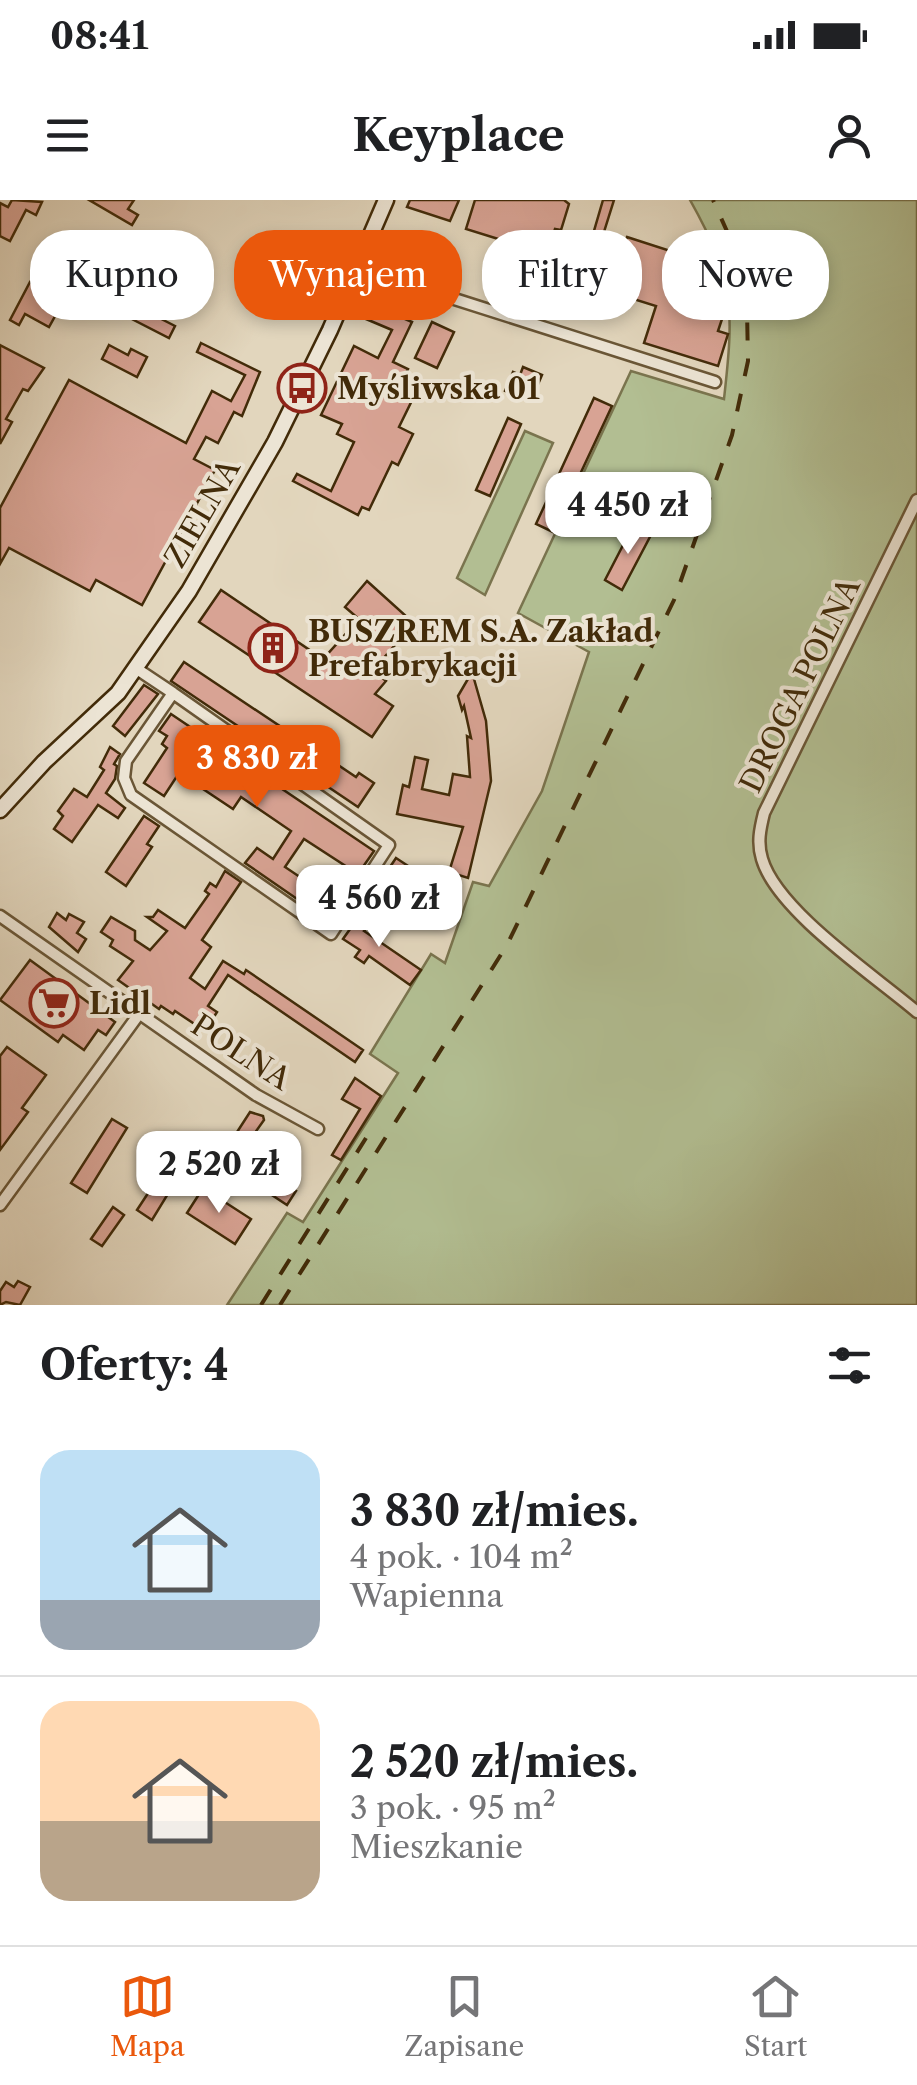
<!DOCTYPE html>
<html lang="pl">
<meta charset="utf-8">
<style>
:root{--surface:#fff;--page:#f6f6f6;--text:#202124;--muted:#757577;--line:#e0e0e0;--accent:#ea580c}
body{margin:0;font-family:"Libre Caslon Text",serif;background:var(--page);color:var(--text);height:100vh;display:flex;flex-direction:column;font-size:38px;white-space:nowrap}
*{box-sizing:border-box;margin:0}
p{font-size:32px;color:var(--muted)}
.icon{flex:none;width:55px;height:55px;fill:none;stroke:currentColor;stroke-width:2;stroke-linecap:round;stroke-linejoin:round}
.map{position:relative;height:1105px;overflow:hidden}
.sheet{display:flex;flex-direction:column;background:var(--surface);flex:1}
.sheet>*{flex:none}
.banner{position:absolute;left:30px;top:30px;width:858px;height:90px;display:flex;gap:20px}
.price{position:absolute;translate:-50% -85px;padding:0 22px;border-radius:20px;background:#fff;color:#222;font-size:32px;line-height:65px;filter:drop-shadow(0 2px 5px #0008)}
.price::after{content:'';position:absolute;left:50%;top:60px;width:30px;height:22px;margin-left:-15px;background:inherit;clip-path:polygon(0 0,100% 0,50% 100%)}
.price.selected{background:var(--accent);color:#fff}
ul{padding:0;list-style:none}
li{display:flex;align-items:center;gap:30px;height:250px;padding:0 40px}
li+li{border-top:2px solid var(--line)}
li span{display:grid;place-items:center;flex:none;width:280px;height:200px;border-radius:30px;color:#555}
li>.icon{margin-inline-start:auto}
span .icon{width:120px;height:120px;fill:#fffc;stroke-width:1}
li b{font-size:42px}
h2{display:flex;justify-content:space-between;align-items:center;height:120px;padding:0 40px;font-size:42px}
.chip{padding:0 35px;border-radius:40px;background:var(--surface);box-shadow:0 5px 15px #0003;font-size:35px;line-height:90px}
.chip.selected{background:var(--accent);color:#fff}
.status{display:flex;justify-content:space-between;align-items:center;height:70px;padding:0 50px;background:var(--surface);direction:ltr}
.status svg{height:28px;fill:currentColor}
header{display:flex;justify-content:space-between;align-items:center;height:130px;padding:0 40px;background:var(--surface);font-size:45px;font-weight:800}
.menu{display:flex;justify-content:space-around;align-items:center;height:140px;border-top:2px solid var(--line);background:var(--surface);font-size:28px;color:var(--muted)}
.menu a{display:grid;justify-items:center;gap:5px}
.menu .selected{color:var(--accent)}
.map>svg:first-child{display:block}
.green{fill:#b2be92;stroke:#7a744e;stroke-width:2.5}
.building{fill:#d8a394;stroke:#422b09;stroke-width:2.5}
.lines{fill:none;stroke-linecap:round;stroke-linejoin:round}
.street-casing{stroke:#6a5636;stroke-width:15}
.secondary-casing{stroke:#422b09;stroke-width:19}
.street{stroke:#ece4d4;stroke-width:10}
.secondary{stroke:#ece4d4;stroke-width:14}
.rail{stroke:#422b09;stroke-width:4;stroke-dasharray:18 18;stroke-linecap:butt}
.labels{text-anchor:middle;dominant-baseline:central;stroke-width:8;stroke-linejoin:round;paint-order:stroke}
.poi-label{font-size:30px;font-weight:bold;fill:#422b09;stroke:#ece4d4;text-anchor:start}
.street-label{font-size:30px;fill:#422b09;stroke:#ece4d4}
</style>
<div class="status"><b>08:41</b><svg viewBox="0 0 49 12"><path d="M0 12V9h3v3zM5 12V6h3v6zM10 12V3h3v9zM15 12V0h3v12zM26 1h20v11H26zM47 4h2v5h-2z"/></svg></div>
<header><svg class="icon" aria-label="menu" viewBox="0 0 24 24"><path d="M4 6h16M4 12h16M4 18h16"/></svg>Keyplace<svg class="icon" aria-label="person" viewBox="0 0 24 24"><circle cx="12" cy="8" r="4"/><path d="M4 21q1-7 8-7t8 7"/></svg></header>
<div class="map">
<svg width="917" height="1105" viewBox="0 0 917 1105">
<rect width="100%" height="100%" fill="#e2d6bd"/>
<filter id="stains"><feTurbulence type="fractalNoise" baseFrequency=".002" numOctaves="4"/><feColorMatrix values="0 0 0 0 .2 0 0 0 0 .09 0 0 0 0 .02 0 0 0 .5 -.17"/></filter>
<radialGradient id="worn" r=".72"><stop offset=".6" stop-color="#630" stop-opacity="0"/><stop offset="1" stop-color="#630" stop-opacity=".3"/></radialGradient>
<g class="green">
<path d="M690 0H917V1105H227L287 1013 303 1022 398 873 370 854 431 754 445 763 473 682 489 686 542 591 589 452 518 413 631 171 724 199C734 110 735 80 690 0Z"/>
<polygon points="525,231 553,243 485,395 457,378"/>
</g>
<g class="building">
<polygon points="12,0 42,2 36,15 26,10 10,41 0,36 0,3 8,7"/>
<polygon points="89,0 134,0 128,9 138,15 132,25"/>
<polygon points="410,0 459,0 450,21 407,7"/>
<polygon points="475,0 564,0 569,4 561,30 555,29 547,54 466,29"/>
<polygon points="603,0 614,0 598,51 589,48"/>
<polygon points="627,37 689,57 680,83 729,98 718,131 728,134 718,166 644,143 656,106 611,92"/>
<polygon points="75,43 109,60 96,87 61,70"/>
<polygon points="168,44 181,51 161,92 148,86"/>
<polygon points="30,82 56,96 51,105 59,109 49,127 25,114 19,125 10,120"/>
<polygon points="132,104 175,126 169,138 126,116"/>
<polygon points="373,105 412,122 393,162 408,169 405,175 421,182 399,227 413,234 398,265 392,262 369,310 362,307 358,315 293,281 297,274 331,291 354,242 337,234 342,224 321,215 354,146 378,158 392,130 366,119"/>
<polygon points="432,122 454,132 437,168 415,158"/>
<polygon points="201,143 260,172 242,216 234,212 218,243 206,237 194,259 215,270 142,405 96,380 90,391 9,348 0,364 0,308 69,180 186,243 212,191 231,201 245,175 197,152"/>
<polygon points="0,145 44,168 28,191 23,189 6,219 12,222 0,244"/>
<polygon points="109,145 128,155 131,149 147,157 137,177 102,159"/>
<polygon points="523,167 542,175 534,194 526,191 522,199 505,191 513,172 520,175"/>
<polygon points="594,198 612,206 553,332 536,324"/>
<polygon points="508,218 521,224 490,296 476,290"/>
<polygon points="634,324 652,333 622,390 605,380"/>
<polygon points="367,381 417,426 407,437 404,435 373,470 386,481 375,494 393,506 372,537 199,422 221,390 323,459 359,419 345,407"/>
<polygon points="184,462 356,577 359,573 374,583 358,607 171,481"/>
<polygon points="472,472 486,521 491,581 468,678 449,672 463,627 397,614 403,585 409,587 415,557 428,560 422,589 449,595 453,574 470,577 467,536 471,538 464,506 462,510 458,496"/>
<polygon points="144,485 158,494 125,536 113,526"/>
<polygon points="171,514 374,651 358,674 304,639 285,667 340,704 329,721 245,663 257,648 273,659 291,631 241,597 233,609 179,573 164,596 144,583 167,548 162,544 167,536 159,531"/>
<polygon points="110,547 120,554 114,564 117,566 115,579 106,593 125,608 118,618 98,605 72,642 54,629 63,616 58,611 74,589 87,597 104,570 100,567"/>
<polygon points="144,616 159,626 147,644 152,647 126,686 106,672"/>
<polygon points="396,658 428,679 420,691 400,678 396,684 384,676"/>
<polygon points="225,671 241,682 202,740 211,747 190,778 205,789 223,761 244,774 246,770 363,850 355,862 228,775 208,806 217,812 205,831 175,811 173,814 161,806 159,809 118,780 133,761 110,746 113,740 101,732 111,717 135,731 135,740 150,750 167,731 147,717 153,717 158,710 185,728 209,694 205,691 210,683 216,687"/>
<polygon points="365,708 375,715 364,731 421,770 410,785 369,756 364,763 355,757 360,750 343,739"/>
<polygon points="57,713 66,720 69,714 84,722 77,733 86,739 78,752 49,727"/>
<polygon points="30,760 115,822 106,835 98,830 84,850 63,835 58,842 0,800"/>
<polygon points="7,847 46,875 22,908 28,912 0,950 0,856"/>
<polygon points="355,878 381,896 341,960 332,955 360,909 342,899"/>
<polygon points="250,912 263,916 264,920 240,954 255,964 269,944 282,952 268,973 296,991 287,1005 219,960"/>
<polygon points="112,919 127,928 87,993 71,983"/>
<polygon points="160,975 174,984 152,1020 137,1010"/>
<polygon points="203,988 251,1019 235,1044 187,1013"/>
<polygon points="113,1007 124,1015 102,1046 91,1039"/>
<polygon points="18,1081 30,1087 20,1105 6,1102 0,1105 0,1091 6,1082 14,1087"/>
</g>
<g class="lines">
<g class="street-casing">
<g id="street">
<polyline points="357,68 715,182"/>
<path d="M917 300 764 613C760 629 757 643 762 659 777 711 875 776 917 812"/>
<polyline points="137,469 173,493 389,645 331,734 131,595 124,578 126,561 173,493"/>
<polyline points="0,716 256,895 318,929"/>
<polyline points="0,1005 139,814"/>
</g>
</g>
<g class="secondary-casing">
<polyline id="secondary" points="0,610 44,562 118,493 189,391 275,242 330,130 386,0"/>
</g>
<use href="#street" class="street"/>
<use href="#secondary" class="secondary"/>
<g class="rail">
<polyline points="261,1105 366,938"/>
<polyline points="280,1105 507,745 674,400 732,235 748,161 747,110 742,76 730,38 713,0"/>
</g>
</g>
<defs>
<g id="bus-ring" transform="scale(2.5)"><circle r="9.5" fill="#ece4d4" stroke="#8f2418" stroke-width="1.5"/><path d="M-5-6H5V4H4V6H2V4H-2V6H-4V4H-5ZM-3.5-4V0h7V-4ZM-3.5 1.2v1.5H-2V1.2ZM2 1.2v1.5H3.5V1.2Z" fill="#8f2418"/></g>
<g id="building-ring" transform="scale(2.5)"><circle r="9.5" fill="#ece4d4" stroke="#8f2418" stroke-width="1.5"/><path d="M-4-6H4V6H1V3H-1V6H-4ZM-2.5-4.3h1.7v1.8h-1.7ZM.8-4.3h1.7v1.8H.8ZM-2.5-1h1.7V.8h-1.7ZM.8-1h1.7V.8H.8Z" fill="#8f2418"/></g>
<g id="supermarket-ring" transform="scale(2.5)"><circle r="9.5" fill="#ece4d4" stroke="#8f2418" stroke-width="1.5"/><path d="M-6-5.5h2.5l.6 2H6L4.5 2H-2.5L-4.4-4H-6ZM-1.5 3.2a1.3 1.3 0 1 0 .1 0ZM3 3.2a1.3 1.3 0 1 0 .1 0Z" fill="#8f2418"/></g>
</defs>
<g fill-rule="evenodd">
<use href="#bus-ring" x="302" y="188"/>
<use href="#building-ring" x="273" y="448"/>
<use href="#supermarket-ring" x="54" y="803"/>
</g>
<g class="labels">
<g class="poi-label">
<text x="337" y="188">Myśliwska 01</text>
<text x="308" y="431">BUSZREM S.A. Zakład<tspan x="308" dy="34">Prefabrykacji</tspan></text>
<text x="89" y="803">Lidl</text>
</g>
<g class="street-label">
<text transform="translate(202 313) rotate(-60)">ZIELNA</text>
<text transform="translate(800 485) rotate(-64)">DROGA POLNA</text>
<text transform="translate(241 852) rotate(33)">POLNA</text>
</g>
</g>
<rect width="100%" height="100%" filter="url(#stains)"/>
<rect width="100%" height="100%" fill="url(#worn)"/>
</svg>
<b class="price" style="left:628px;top:357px">4 450 zł</b>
<b class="price selected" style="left:257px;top:610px">3 830 zł</b>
<b class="price" style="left:379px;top:750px">4 560 zł</b>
<b class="price" style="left:219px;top:1016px">2 520 zł</b>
<div class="banner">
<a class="chip">Kupno</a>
<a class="chip selected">Wynajem</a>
<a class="chip">Filtry</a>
<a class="chip">Nowe</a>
</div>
</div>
<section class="sheet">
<h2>Oferty: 4<svg class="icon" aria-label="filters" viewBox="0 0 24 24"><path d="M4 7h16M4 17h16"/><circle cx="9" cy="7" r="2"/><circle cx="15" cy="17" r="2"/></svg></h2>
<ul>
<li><span style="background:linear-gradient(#bfe0f5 75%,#9aa5b1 0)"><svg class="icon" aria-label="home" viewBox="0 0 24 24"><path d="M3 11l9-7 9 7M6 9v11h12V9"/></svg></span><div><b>3 830 zł/mies.</b><p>4 pok. · 104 m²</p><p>Wapienna</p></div></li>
<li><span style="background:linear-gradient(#ffd9b3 60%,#b9a48a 0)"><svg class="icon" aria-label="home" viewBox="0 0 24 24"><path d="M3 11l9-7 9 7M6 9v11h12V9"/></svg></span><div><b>2 520 zł/mies.</b><p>3 pok. · 95 m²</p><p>Mieszkanie</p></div></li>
</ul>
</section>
<nav class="menu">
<a class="selected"><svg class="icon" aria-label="map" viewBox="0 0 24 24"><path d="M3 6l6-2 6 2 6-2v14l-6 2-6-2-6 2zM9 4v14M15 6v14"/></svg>Mapa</a>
<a><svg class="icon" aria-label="saved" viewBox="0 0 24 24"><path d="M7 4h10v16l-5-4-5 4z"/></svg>Zapisane</a>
<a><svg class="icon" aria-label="home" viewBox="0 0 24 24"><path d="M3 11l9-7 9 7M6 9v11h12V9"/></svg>Start</a>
</nav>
